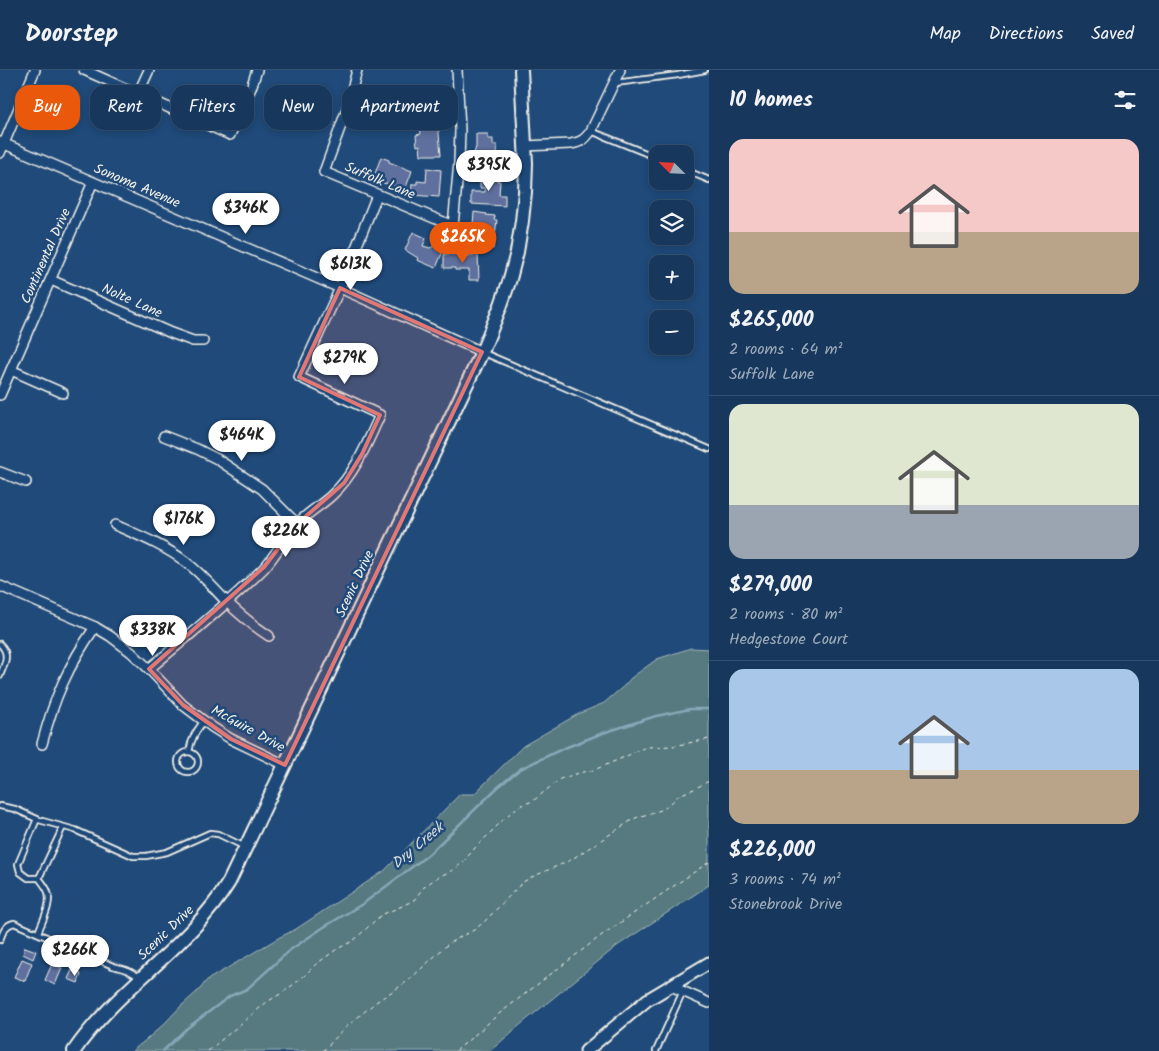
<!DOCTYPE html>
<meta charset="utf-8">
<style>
:root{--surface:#17385c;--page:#244365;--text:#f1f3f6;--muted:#9eacbb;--line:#365272;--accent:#ea580c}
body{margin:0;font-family:Kalam,sans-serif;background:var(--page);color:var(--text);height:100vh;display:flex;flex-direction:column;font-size:19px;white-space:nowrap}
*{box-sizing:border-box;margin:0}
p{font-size:16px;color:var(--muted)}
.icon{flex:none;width:28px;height:28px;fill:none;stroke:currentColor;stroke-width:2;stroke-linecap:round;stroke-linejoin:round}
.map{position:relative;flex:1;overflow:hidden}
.drawer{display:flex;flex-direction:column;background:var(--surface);width:450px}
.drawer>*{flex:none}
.banner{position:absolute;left:15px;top:15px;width:475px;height:45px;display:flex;gap:10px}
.needle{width:32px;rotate:294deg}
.fabs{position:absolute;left:649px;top:75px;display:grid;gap:10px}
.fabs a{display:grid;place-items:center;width:45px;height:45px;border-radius:10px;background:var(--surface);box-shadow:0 2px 8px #0003,0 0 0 1px var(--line);font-size:25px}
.price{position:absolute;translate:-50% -42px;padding:0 11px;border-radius:18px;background:#fff;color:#222;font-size:16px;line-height:32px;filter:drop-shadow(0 1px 2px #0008)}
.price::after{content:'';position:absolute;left:50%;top:30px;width:15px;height:11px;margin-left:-8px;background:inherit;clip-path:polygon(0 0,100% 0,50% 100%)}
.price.on{background:var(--accent);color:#fff}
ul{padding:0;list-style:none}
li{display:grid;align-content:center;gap:10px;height:265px;padding:0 20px}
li+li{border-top:1px solid var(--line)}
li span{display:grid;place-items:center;height:155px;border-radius:15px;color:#555}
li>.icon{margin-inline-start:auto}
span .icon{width:90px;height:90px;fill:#fffc;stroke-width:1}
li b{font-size:21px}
h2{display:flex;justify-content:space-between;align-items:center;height:60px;padding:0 20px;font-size:21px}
.pill{padding:0 18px;border-radius:15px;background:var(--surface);box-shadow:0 2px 8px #0003,0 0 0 1px var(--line);font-size:18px;line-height:45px}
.pill.on{background:var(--accent);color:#fff}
header{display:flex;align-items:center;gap:30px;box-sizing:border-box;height:70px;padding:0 25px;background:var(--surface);border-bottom:1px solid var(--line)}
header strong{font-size:24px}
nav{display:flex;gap:28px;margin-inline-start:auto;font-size:18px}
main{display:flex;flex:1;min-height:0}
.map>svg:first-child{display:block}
.green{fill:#567a80;stroke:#a5b6b4}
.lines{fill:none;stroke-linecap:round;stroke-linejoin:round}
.stream{stroke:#87a8b8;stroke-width:2.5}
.building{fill:#5e6f9e;stroke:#f4f1e8}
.service-casing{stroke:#f4f1e8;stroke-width:8}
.minor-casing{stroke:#f4f1e8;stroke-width:12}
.tertiary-casing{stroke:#f4f1e8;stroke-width:15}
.secondary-casing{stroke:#f4f1e8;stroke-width:16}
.path{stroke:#f4f1e8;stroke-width:1;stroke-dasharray:4 4;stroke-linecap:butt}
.service{stroke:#1f4a7a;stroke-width:4.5}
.minor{stroke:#1f4a7a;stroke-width:9}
.tertiary{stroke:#1f4a7a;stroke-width:11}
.secondary{stroke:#1f4a7a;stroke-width:12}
.marked{fill:#e27875;fill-opacity:0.2;stroke:#e27875;stroke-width:4;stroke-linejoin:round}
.labels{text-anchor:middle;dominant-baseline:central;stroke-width:5;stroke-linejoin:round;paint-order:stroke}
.street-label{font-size:14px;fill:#f4f1e8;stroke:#1f4a7a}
.water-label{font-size:15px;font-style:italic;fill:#d9dfdc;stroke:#1f4a7a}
</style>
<header>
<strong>Doorstep</strong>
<nav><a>Map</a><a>Directions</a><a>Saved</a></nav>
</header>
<main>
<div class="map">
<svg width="709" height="981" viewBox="0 0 709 981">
<rect width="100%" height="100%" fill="#1f4a7a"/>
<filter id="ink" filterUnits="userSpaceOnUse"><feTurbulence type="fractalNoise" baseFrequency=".02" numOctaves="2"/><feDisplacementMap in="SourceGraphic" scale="10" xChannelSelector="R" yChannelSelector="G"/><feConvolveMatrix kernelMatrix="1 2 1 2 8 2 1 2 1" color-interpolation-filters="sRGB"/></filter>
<g filter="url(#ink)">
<polygon class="green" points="691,578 709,579 709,815 617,876 520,955 490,981 132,981 147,969 165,953 180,937 200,919 207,910 280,867 296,859 384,801 460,724 474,724 523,676 578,644 604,633 625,615 631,608 657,589"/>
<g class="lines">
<polyline class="stream" points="163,981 186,959 230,926 247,919 290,880 324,857 364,833 428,785 497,718 520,699 562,679 603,663 656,646 690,639 709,639"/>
</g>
<g class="building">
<polygon points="438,53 441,85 421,85 420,75 417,76 416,65 421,64 420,55"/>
<polygon points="476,64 488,64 488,69 493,69 493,75 497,75 498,100 483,100 483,96 477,96 477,91 474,91 474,83 476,77"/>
<polygon points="381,87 389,90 389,92 412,101 405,120 386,113 386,114 373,109"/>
<polygon points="427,98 441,100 439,127 411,125 412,114 417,114 417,111 426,112"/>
<polygon points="491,103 495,103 495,107 498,107 497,111 500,111 499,125 505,125 505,136 471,134 471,122 485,122 485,118 480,118 480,105 491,105"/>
<polygon points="474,142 487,144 486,145 495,146 494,150 497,150 493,179 485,178 485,179 474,178 476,163 478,164 479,155 473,154"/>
<polygon points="413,162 426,168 423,176 430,178 434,176 439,178 439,179 443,181 436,198 417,190 418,188 405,180"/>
<polygon points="444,184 458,184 458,187 469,187 469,185 478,185 479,210 469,210 469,200 455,200 455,198 444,198"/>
<polygon points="25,877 36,881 33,889 23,884"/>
<polygon points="22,889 32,893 25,911 14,907"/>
<polygon points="52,894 62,898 55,915 45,910"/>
<polygon points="72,900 81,904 78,913 68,909"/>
</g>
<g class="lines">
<g class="service-casing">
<g id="service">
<polyline points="615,13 678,5 705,0"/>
<polyline points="591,61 658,88"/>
<polyline points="685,100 709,110"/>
<polyline points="484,283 709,379"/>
<path d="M0 574C11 585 4 594 0 606"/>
<circle cx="188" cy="692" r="10"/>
<path d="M189 682C191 669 196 661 204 651"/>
<polyline points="0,736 15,739 39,750 75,760 133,786 146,786 167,782 210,763 218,764 245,777"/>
<path d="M37 749 18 794 20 802 28 808H39C42 812 47 818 48 822 52 835 42 851 38 863"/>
<polyline points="39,808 63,757"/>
<path d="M0 870C3 862 5 855 14 853L113 896 127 900 140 907"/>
<polyline points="656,981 683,921"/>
</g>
</g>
<g class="minor-casing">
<g id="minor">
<polyline points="84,0 230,65 251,18 257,0"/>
<polyline points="357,0 347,39 324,102 453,156 459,92 460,60 457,0"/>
<polyline points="138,24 149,0"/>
<polyline points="0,72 340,218 482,282"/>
<path d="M524 76 571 74C582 72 585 69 591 61L620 0"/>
<polyline points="0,83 35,0"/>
<polyline points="51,210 171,263 193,271 203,271"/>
<polyline points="11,300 63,323"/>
<polyline points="0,325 93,112"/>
<polyline points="164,366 197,379 217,389 262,419 297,454"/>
<polyline points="0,402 26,412"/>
<path d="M115 455C140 466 165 476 186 492 202 504 214 519 227 532 240 545 254 556 269 566"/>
<polyline points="0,516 95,557 110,566 131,582 149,599 183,635 212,657 231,669 285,695"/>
<path d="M149 599C188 566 228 534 264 498 276 485 284 468 296 455 306 444 320 436 331 426 355 404 367 374 380 345L299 307 340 218 377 125"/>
<path d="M42 674C54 628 68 596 95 557"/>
<polyline points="671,916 709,933"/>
</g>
</g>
<g class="tertiary-casing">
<polyline id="tertiary" points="586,981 647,930 709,893"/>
</g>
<g class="secondary-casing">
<path id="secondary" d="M74 981C118 917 189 878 229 812L482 282 501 235 510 209 517 182 522 151 525 122 526 93 521 0"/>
</g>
<g class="path">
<polyline points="208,981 267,932 282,923 302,908 315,895 337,879 353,871 381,845 400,837 414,830 423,818 436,808 455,799 464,791 474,779 508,745 519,736 533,731 560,709 579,703 594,700 627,686 638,680 648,677 673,676 709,669"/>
<polyline points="323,981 345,958 376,932 408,911 449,873 474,860 484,852 523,812 532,807 569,791 632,750 638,747 661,740 668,736 679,725 694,719 709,711"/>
<polyline points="456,981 500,943 602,865 709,792"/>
</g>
<use href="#service" class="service"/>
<use href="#minor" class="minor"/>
<use href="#tertiary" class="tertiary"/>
<use href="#secondary" class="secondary"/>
</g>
</g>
<path class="marked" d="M340 218 482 282 285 695 231 669 183 635 149 599 264 497 297 454 344 413 362 384 380 345 299 307Z"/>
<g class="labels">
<g class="street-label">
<text transform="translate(380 111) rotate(23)">Suffolk Lane</text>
<text transform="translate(137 116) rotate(23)">Sonoma Avenue</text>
<text transform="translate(46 186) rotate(-66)">Continental Drive</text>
<text transform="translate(132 231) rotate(24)">Nolte Lane</text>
<text transform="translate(355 514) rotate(-65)">Scenic Drive</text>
<text transform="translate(248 659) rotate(29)">McGuire Drive</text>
<text transform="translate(166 863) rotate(-44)">Scenic Drive</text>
</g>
<g class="water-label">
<text transform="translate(418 776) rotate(-40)">Dry Creek</text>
</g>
</g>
</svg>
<div class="fabs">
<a><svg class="needle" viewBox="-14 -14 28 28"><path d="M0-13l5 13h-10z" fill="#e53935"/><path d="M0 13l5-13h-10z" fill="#9eacbb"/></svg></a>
<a><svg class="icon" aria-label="layers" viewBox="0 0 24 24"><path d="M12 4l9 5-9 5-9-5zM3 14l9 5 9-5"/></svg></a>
<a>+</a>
<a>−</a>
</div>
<b class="price" style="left:489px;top:122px">$395K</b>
<b class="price" style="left:246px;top:165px">$346K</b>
<b class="price on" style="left:463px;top:194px">$265K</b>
<b class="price" style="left:351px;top:221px">$613K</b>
<b class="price" style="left:345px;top:315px">$279K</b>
<b class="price" style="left:242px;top:392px">$464K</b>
<b class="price" style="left:184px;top:476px">$176K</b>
<b class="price" style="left:286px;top:488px">$226K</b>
<b class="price" style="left:153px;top:587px">$338K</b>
<b class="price" style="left:75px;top:907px">$266K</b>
<div class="banner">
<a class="pill on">Buy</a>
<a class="pill">Rent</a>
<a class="pill">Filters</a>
<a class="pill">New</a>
<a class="pill">Apartment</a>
</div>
</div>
<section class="drawer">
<h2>10 homes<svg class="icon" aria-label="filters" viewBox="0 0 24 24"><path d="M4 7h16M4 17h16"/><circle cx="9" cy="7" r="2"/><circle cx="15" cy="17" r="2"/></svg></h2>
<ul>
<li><span style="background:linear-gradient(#f6c9c9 60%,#b9a48a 0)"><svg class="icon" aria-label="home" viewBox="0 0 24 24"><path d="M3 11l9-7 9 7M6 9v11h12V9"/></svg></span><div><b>$265,000</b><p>2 rooms · 64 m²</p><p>Suffolk Lane</p></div></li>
<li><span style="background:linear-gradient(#dfe7d0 65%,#9aa5b1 0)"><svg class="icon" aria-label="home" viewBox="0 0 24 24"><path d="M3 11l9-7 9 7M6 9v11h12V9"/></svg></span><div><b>$279,000</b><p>2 rooms · 80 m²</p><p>Hedgestone Court</p></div></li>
<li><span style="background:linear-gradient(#a9c7e8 65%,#b9a48a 0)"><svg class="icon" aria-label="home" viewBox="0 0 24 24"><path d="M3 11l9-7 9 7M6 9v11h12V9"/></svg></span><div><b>$226,000</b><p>3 rooms · 74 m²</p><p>Stonebrook Drive</p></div></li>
</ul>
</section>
</main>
